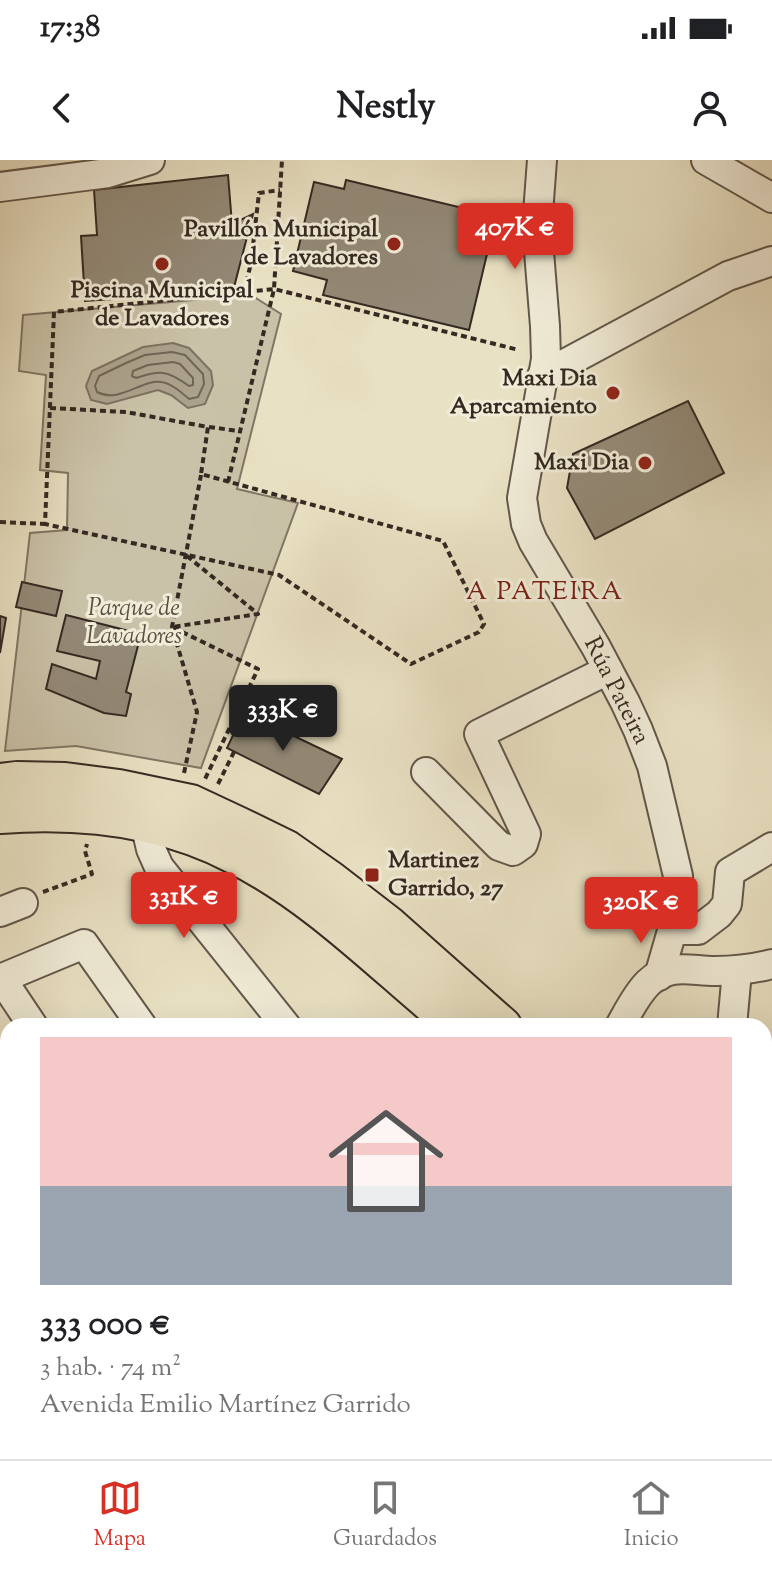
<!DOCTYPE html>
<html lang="es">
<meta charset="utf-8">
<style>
:root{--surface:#fff;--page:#f6f6f6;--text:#202124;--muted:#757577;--line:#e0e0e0;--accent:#d93025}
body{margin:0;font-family:"Sorts Mill Goudy",serif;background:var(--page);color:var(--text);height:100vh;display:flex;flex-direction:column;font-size:30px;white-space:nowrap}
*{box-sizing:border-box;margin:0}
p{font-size:26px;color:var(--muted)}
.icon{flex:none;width:44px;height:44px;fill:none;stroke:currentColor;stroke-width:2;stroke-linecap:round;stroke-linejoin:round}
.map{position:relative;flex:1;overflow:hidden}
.sheet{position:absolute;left:0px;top:858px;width:772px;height:442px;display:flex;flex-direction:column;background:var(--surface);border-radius:24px 24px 0 0;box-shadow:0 8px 32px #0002}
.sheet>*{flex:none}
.price{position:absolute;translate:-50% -68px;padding:0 18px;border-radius:8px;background:var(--accent);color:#fff;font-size:26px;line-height:52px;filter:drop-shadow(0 2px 4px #0008)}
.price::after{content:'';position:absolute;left:50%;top:48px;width:24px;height:18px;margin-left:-12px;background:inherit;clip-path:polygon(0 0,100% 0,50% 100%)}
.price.active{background:#222;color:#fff}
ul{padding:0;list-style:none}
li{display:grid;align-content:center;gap:16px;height:424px;padding:0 40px}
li+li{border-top:2px solid var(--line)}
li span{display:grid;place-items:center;height:248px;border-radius:0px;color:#555}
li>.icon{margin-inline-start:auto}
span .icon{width:144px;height:144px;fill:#fffc;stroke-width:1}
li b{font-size:34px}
.status{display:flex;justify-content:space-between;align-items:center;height:56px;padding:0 40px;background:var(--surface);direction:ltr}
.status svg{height:22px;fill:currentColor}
header{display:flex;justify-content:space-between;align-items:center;height:104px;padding:0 40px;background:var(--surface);font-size:36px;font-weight:700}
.dock{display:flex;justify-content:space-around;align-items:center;height:112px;border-top:2px solid var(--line);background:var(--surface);font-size:22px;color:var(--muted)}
.dock a{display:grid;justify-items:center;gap:4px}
.dock .active{color:var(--accent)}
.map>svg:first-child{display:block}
.green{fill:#cac2a8;stroke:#807665;stroke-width:2}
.water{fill:#aca28c;stroke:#7c7262;stroke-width:2}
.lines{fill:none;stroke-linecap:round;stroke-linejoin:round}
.shore{stroke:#706657;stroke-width:2}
.building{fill:#938976;stroke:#352922;stroke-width:2}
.minor-casing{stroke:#62574a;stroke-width:32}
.major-casing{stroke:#352922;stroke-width:40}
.path{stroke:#352922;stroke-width:4;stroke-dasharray:6 4;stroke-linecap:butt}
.minor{stroke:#f1ecd8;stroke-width:28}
.major{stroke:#e9e1c3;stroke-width:36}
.poi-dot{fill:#8f2418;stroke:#f1ecd8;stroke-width:3}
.labels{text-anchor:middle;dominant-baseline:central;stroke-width:6;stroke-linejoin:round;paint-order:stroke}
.poi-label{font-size:24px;font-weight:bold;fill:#352922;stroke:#f1ecd8;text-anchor:end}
.park-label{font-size:24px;font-style:italic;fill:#5a4f44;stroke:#f1ecd8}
.street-label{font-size:24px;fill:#352922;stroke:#f1ecd8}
.neighbourhood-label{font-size:26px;letter-spacing:2px;fill:#7a1f14;stroke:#f1ecd8}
</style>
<div class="status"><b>17:38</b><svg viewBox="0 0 49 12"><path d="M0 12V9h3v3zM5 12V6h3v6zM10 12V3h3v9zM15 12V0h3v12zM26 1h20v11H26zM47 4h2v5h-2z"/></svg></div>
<header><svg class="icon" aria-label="back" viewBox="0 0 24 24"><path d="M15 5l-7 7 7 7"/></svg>Nestly<svg class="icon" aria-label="person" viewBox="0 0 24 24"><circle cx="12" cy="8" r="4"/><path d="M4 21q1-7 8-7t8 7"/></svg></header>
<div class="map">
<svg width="772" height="1299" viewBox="0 0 772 1299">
<rect width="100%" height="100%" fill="#e9e1c3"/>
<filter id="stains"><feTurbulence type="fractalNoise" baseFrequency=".0025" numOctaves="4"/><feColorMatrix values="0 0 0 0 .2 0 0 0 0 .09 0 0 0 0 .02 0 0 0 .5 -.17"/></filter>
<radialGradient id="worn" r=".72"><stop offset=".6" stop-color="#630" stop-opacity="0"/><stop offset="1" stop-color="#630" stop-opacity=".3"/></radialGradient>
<polygon class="green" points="251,135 281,154 237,329 298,343 201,608 76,586 5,591 30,373 67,370 68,313 40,310 46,215 19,211 23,155"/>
<polygon class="water" points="173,183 189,188 211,211 213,225 205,244 188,248 171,235 158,230 107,244 91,240 86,226 92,211 143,187"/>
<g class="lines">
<g class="shore">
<path d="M172 192 185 195 203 214 204 224 198 237 189 239C181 232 171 223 161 222 142 219 119 244 97 232L95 226 99 216 126 203 145 195Z"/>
<path d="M173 202 180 204 193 218V225L189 226C167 210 160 210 136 218L132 216 133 211 148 205Z"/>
</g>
</g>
<g class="building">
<polygon points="228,15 232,64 253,54 233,131 85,141 81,76 97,75 94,30"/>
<polygon points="346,20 496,56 469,170 323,135 327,120 293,111 314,22 344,29"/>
<polygon points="688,241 724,313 595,379 567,328 573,294"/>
<polygon points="22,422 62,431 56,456 16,447"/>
<polygon points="66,455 141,474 126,532 131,534 126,556 104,553 46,529 52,504 96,519 100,501 57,491"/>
<polygon points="0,456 6,458 0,493"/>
<polygon points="244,552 342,599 319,634 227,588"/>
<polygon points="8,1025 8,1053 0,1042 0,1030"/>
</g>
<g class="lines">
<g class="minor-casing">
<g id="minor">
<polyline points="542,0 537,67 545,166 546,199 522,338 526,364 533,381 596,487 625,542 638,570 652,606 678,716 678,750 659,816"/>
<polyline points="706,0 772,38"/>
<polyline points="0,27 108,13 150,0"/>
<polyline points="542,216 728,116 772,101"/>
<polyline points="426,612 499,686 513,691 523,684 526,674 479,574 608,510"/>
<polyline points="145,663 151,689 159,707 286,866"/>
<polyline points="0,752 23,743"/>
<polyline points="673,770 698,770 719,754 727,744 730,712 772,687"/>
<polyline points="1,818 33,866"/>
<polyline points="0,819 84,784 142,866"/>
<path d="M620 866C628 852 636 835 648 823 670 802 690 811 715 811 735 811 753 809 772 804"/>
<polyline points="732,866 737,811"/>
<polyline points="764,898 772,904"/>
<polyline points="0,982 3,979 8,987"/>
<polyline points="0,1251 8,1248"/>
<polyline points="764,1267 767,1278 765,1299"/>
<polyline points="489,1299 496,1292"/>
</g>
</g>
<g class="major-casing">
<g id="major">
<polyline points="0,622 17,620 65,621 119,628 191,643 238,665 287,689 331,720 388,764 503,866"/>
<path d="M0 655C80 649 164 658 236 696 319 738 385 808 457 866"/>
<polyline points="764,1094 772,1100"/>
<polyline points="764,1130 772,1137"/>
</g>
</g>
<g class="path">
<polyline points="244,132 251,103 259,33 280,30"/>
<polyline points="50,248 126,252 208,267 201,314 443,381 484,464 479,472 411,504 279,415 45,364 54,152 274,129 519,190"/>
<polyline points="209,267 239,271"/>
<polyline points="228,322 274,129 282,0"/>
<polyline points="0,362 45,364"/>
<polyline points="187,396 258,454 172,467 258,509 205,619"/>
<polyline points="184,613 197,552 172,467 201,315"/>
<polyline points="218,624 234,592"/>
<polyline points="43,732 92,714 85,691 87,684"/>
<polyline points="764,1058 766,1056"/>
</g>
<use href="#minor" class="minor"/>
<use href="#major" class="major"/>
</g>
<g class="poi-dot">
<circle cx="394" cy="84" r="8"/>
<circle cx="162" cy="104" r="8"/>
<circle cx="613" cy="233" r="8"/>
<circle cx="645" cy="303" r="8"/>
<rect x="364" y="707" width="16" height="16" rx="4"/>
</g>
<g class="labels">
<g class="poi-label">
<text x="378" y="70">Pavillón Municipal<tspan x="378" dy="28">de Lavadores</tspan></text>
<text x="162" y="131" text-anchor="middle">Piscina Municipal<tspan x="162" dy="28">de Lavadores</tspan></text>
<text x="597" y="219">Maxi Dia<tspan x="597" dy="28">Aparcamiento</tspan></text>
<text x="629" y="303">Maxi Dia</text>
<text x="388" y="701" text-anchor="start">Martinez<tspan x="388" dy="28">Garrido, 27</tspan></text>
</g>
<g class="park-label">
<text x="134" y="449">Parque de<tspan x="134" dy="28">Lavadores</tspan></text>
</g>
<g class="street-label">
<text transform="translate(616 531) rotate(63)">Rúa Pateira</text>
</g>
<g class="neighbourhood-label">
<text x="545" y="432">A PATEIRA</text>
</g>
</g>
<rect width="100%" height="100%" filter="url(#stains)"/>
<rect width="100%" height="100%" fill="url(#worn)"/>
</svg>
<b class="price" style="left:515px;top:111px">407K €</b>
<b class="price active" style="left:283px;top:593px">333K €</b>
<b class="price" style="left:184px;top:780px">331K €</b>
<b class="price" style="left:641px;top:785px">320K €</b>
<section class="sheet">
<ul>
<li><span style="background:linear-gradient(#f6c9c9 60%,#9aa5b1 0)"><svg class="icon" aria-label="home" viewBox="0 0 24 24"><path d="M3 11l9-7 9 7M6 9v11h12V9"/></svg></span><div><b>333 000 €</b><p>3 hab. · 74 m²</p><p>Avenida Emilio Martínez Garrido</p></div></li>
</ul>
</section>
</div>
<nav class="dock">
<a class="active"><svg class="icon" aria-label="map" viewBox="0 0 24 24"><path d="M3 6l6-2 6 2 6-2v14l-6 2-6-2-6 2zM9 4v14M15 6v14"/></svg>Mapa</a>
<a><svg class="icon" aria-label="saved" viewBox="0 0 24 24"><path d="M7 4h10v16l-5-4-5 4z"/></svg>Guardados</a>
<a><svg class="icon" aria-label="home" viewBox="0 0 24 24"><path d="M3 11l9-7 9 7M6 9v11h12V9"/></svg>Inicio</a>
</nav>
